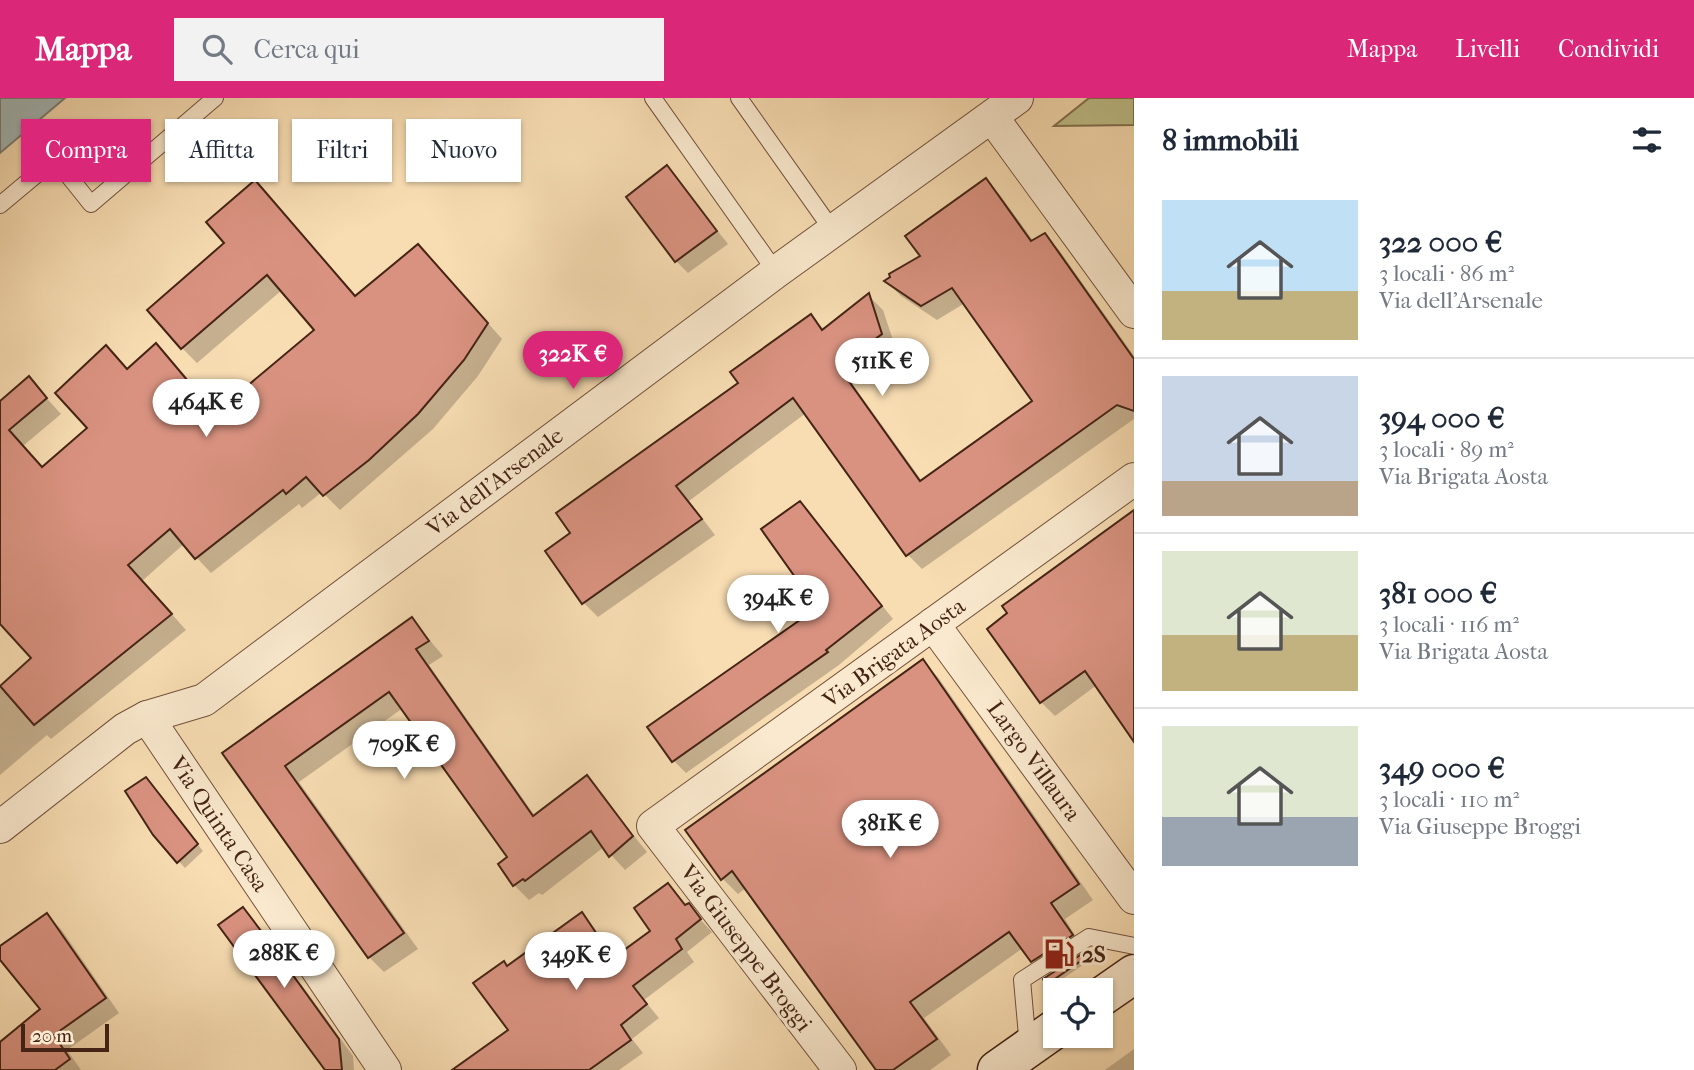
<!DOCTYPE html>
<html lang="it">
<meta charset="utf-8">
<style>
:root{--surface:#fff;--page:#f2f2f3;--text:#1f2937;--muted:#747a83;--line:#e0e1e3;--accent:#db2777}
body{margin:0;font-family:"IM FELL French Canon",serif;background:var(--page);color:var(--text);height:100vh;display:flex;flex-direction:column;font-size:26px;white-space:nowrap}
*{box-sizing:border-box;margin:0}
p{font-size:23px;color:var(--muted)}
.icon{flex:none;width:38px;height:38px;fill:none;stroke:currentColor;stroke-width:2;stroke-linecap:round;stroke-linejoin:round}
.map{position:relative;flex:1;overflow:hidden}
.side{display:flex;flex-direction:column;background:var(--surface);width:560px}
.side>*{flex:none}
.top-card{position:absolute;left:21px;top:21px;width:665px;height:63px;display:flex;gap:14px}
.controls{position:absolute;left:1043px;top:880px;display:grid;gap:14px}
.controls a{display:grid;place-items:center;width:70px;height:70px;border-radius:0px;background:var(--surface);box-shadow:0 2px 5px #0004;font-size:35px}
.scale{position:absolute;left:21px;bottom:18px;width:88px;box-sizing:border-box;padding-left:7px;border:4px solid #452415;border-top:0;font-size:19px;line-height:24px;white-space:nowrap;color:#452415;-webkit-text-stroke:5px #fae9ce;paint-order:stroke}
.price{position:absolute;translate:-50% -60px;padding:0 16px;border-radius:24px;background:#fff;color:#222;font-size:23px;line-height:46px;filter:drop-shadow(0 2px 4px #0008)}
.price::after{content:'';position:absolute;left:50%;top:42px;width:21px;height:16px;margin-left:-10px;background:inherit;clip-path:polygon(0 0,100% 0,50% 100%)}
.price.active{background:var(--accent);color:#fff}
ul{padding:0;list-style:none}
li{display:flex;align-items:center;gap:21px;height:175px;padding:0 28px}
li+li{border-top:2px solid var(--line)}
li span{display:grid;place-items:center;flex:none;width:196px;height:140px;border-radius:0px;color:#555}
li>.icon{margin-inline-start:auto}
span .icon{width:84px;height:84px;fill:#fffc;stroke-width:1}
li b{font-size:30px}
h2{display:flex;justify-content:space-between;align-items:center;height:84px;padding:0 28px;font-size:30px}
.tag{padding:0 24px;border-radius:0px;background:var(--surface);box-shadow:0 2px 5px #0004;font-size:24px;line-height:63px}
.tag.active{background:var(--accent);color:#fff}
header{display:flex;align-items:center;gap:42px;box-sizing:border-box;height:98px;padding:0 35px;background:var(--accent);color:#fff}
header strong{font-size:33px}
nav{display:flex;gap:38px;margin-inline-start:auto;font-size:24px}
.search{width:490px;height:63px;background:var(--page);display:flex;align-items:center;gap:18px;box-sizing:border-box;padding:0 24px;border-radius:0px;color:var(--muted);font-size:26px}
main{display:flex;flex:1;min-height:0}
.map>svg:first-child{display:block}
.green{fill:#c0c08a;stroke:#827250;stroke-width:2}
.water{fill:#a3b8b8;stroke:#7d7d77;stroke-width:2}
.shadow{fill:#0003}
.building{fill:#d99280;stroke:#452415;stroke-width:2}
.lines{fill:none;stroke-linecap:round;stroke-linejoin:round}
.service-casing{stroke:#72523c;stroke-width:18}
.minor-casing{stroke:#72523c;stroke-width:34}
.secondary-casing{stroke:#452415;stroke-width:41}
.service{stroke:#fae9ce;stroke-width:16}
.minor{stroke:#fae9ce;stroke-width:32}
.secondary{stroke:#fae9ce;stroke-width:38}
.labels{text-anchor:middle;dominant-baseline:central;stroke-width:6;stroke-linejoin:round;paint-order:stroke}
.street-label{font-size:23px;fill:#452415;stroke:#fae9ce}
.poi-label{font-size:23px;font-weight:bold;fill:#452415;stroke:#fae9ce;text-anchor:start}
</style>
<header>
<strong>Mappa</strong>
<div class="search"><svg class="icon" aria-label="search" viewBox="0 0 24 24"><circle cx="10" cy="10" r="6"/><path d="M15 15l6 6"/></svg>Cerca qui</div>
<nav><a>Mappa</a><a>Livelli</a><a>Condividi</a></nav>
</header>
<main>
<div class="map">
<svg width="1134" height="972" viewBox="0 0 1134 972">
<rect width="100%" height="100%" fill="#f8ddb3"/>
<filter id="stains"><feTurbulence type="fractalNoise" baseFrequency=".00286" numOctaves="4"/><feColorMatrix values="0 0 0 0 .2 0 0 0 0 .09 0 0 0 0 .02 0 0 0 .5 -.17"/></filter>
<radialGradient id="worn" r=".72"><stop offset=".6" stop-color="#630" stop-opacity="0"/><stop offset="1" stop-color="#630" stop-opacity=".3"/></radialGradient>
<polygon class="green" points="1089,0 1134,0 1134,27 1054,28"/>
<polygon class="water" points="0,0 65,0 0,55"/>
<g class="shadow">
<polygon points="667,69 728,146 688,175 676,163"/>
<polygon points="986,82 1000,97 1034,144 1044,137 1059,152 1134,258 1134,321 922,471 908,457 806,315 689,403 715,437 598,519 584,505 572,435 811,218 825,232 869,198 883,212 896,251 851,284 922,383 1034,303 965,205 937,222 901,198 887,184 922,159"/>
<polygon points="255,84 357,199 433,163 502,241 478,278 433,331 340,412 322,394 302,410 299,406 211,475 184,446 142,483 186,532 51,641 47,637 0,677 0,590 33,560 0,523 0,305 29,281 61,316 23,348 43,371 89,331 128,272 156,248 216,317 317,232 282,192 197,265 182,250"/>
<polygon points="800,405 893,521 839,567 686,675 674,663 820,510"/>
<polygon points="1134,414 1134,639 1097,587 1055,618 1041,604"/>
<polygon points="412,521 443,558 429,567 535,718 587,680 647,754 625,772 604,749 542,797 539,795 529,802 514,787 510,760 403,610 299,684 418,851 384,874 369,859 224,655"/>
<polygon points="923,564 938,579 1093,802 1065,821 1090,862 1051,889 1049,880 1023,850 924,920 951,957 930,972 878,972 746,790 738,796 723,781"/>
<polygon points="152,688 203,753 185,770 154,736"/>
<polygon points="668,787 712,834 687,854 694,864 644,902 659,920 632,941 643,955 619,972 456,972 510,933 508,870 582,816 616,860 653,833"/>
<polygon points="243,811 284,861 278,866 301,886 353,958 354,972 327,972 220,828"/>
<polygon points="47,817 61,831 119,915 67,952 81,972 0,972 0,942 42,911 0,860 0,850"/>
<polygon points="1134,951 1134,972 1105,972"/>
</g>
<g class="building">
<polygon points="667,67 717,133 675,164 626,99"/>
<polygon points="986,80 1031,143 1045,135 1134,261 1134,313 1117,307 906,458 793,300 676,388 702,421 582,506 545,453 570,435 556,415 738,285 730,274 811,216 822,232 869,195 882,236 838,268 920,383 1032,303 952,190 921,208 884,183 890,179 889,176 920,158 905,138"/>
<polygon points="255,82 355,198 418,146 488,225 464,262 418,316 369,362 323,398 306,379 286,396 283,392 195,461 170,431 128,467 172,516 34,627 0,588 31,560 0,526 0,303 29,278 47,300 9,332 42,369 87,330 55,295 106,247 127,271 156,245 215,315 314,232 267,177 181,251 147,212 224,145 206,124"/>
<polygon points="800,403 882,508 826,552 828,554 672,664 647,629 817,510 761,431"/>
<polygon points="1134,412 1134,644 1085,573 1040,605 987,531 1007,515 1002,508"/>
<polygon points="412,519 429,543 416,551 533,718 587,677 633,738 609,759 591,733 525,783 523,781 513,788 498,766 507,759 389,594 285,668 404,835 368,860 222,655"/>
<polygon points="923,561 1079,786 1051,805 1073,837 1031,864 1009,834 910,904 937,941 893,972 876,972 732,773 721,782 685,732"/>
<polygon points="146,679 198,746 177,765 153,737 125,693"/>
<polygon points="668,785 685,807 689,805 701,821 676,841 682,851 633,888 647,906 621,927 631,942 589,972 452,972 508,932 473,885 504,863 507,868 582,814 613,860 650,833 634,810"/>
<polygon points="243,809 271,846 260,854 287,869 339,941 342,972 325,972 218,827"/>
<polygon points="47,815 106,900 54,937 70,961 55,972 0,972 0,944 40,911 0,862 0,848"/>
<polygon points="1085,854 1088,858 1046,887 1043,881"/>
</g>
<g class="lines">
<g class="service-casing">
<g id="service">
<polyline points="653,0 776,174"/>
<polyline points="739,0 833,133"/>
<polyline points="0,107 55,61 91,106 215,0"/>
<polyline points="1028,949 1022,882 1089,839 1134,848"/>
</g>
</g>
<g class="minor-casing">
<g id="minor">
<polyline points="992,19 1134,214"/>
<polyline points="933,526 1134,800"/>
<polyline points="147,619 385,972"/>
<polyline points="0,729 125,631 147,619 204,602 776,174 1017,0"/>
<polyline points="840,972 653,728 1134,381"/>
</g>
</g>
<g class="secondary-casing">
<g id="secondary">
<polyline points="1101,899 1134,876"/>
<polyline points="997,972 1055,931"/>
</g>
</g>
<use href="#service" class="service"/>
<use href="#minor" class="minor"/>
<use href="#secondary" class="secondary"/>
</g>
<defs>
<g id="fuel-bare" transform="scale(2.415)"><path d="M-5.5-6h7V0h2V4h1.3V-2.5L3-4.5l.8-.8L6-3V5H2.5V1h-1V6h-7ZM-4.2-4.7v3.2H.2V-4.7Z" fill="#8f2418" stroke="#fae9ce" stroke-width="2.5" paint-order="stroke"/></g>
</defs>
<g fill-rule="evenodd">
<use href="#fuel-bare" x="1059" y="856"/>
</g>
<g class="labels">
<g class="street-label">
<text transform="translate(495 384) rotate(-37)">Via dell'Arsenale</text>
<text transform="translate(894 555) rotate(-36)">Via Brigata Aosta</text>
<text transform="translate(1034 663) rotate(54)">Largo Villaura</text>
<text transform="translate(219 726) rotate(56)">Via Quinta Casa</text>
<text transform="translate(746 850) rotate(53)">Via Giuseppe Broggi</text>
</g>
<g class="poi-label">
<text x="1082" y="856">2S</text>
</g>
</g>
<rect width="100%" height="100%" filter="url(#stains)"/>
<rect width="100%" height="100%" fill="url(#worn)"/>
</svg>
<div class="controls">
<a><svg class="icon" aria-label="locate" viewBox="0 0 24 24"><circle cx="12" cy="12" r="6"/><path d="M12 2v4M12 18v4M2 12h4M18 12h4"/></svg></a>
</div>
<div class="scale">20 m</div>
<b class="price active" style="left:573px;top:293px">322K €</b>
<b class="price" style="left:882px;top:300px">511K €</b>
<b class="price" style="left:206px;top:341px">464K €</b>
<b class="price" style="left:778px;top:537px">394K €</b>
<b class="price" style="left:404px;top:683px">709K €</b>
<b class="price" style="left:890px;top:762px">381K €</b>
<b class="price" style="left:284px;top:892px">288K €</b>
<b class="price" style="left:576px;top:894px">349K €</b>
<div class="top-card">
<a class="tag active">Compra</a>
<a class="tag">Affitta</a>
<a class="tag">Filtri</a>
<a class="tag">Nuovo</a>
</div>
</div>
<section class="side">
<h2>8 immobili<svg class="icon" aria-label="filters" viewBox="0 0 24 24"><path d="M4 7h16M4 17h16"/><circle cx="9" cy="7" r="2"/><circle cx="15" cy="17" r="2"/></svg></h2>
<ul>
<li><span style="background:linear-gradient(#bfe0f5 65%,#c2b280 0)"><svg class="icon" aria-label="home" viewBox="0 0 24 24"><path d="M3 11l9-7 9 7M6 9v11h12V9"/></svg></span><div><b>322 000 €</b><p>3 locali · 86 m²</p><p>Via dell'Arsenale</p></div></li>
<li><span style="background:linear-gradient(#c9d6e8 75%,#b9a48a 0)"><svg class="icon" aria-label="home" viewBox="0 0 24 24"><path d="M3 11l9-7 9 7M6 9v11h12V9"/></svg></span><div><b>394 000 €</b><p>3 locali · 89 m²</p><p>Via Brigata Aosta</p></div></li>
<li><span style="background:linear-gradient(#dfe7d0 60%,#c2b280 0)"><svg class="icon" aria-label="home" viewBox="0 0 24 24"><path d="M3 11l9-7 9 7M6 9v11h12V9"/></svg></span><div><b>381 000 €</b><p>3 locali · 116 m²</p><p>Via Brigata Aosta</p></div></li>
<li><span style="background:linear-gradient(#dfe7d0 65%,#9aa5b1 0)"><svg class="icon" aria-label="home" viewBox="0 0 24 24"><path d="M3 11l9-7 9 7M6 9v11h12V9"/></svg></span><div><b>349 000 €</b><p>3 locali · 110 m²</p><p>Via Giuseppe Broggi</p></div></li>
</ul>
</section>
</main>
